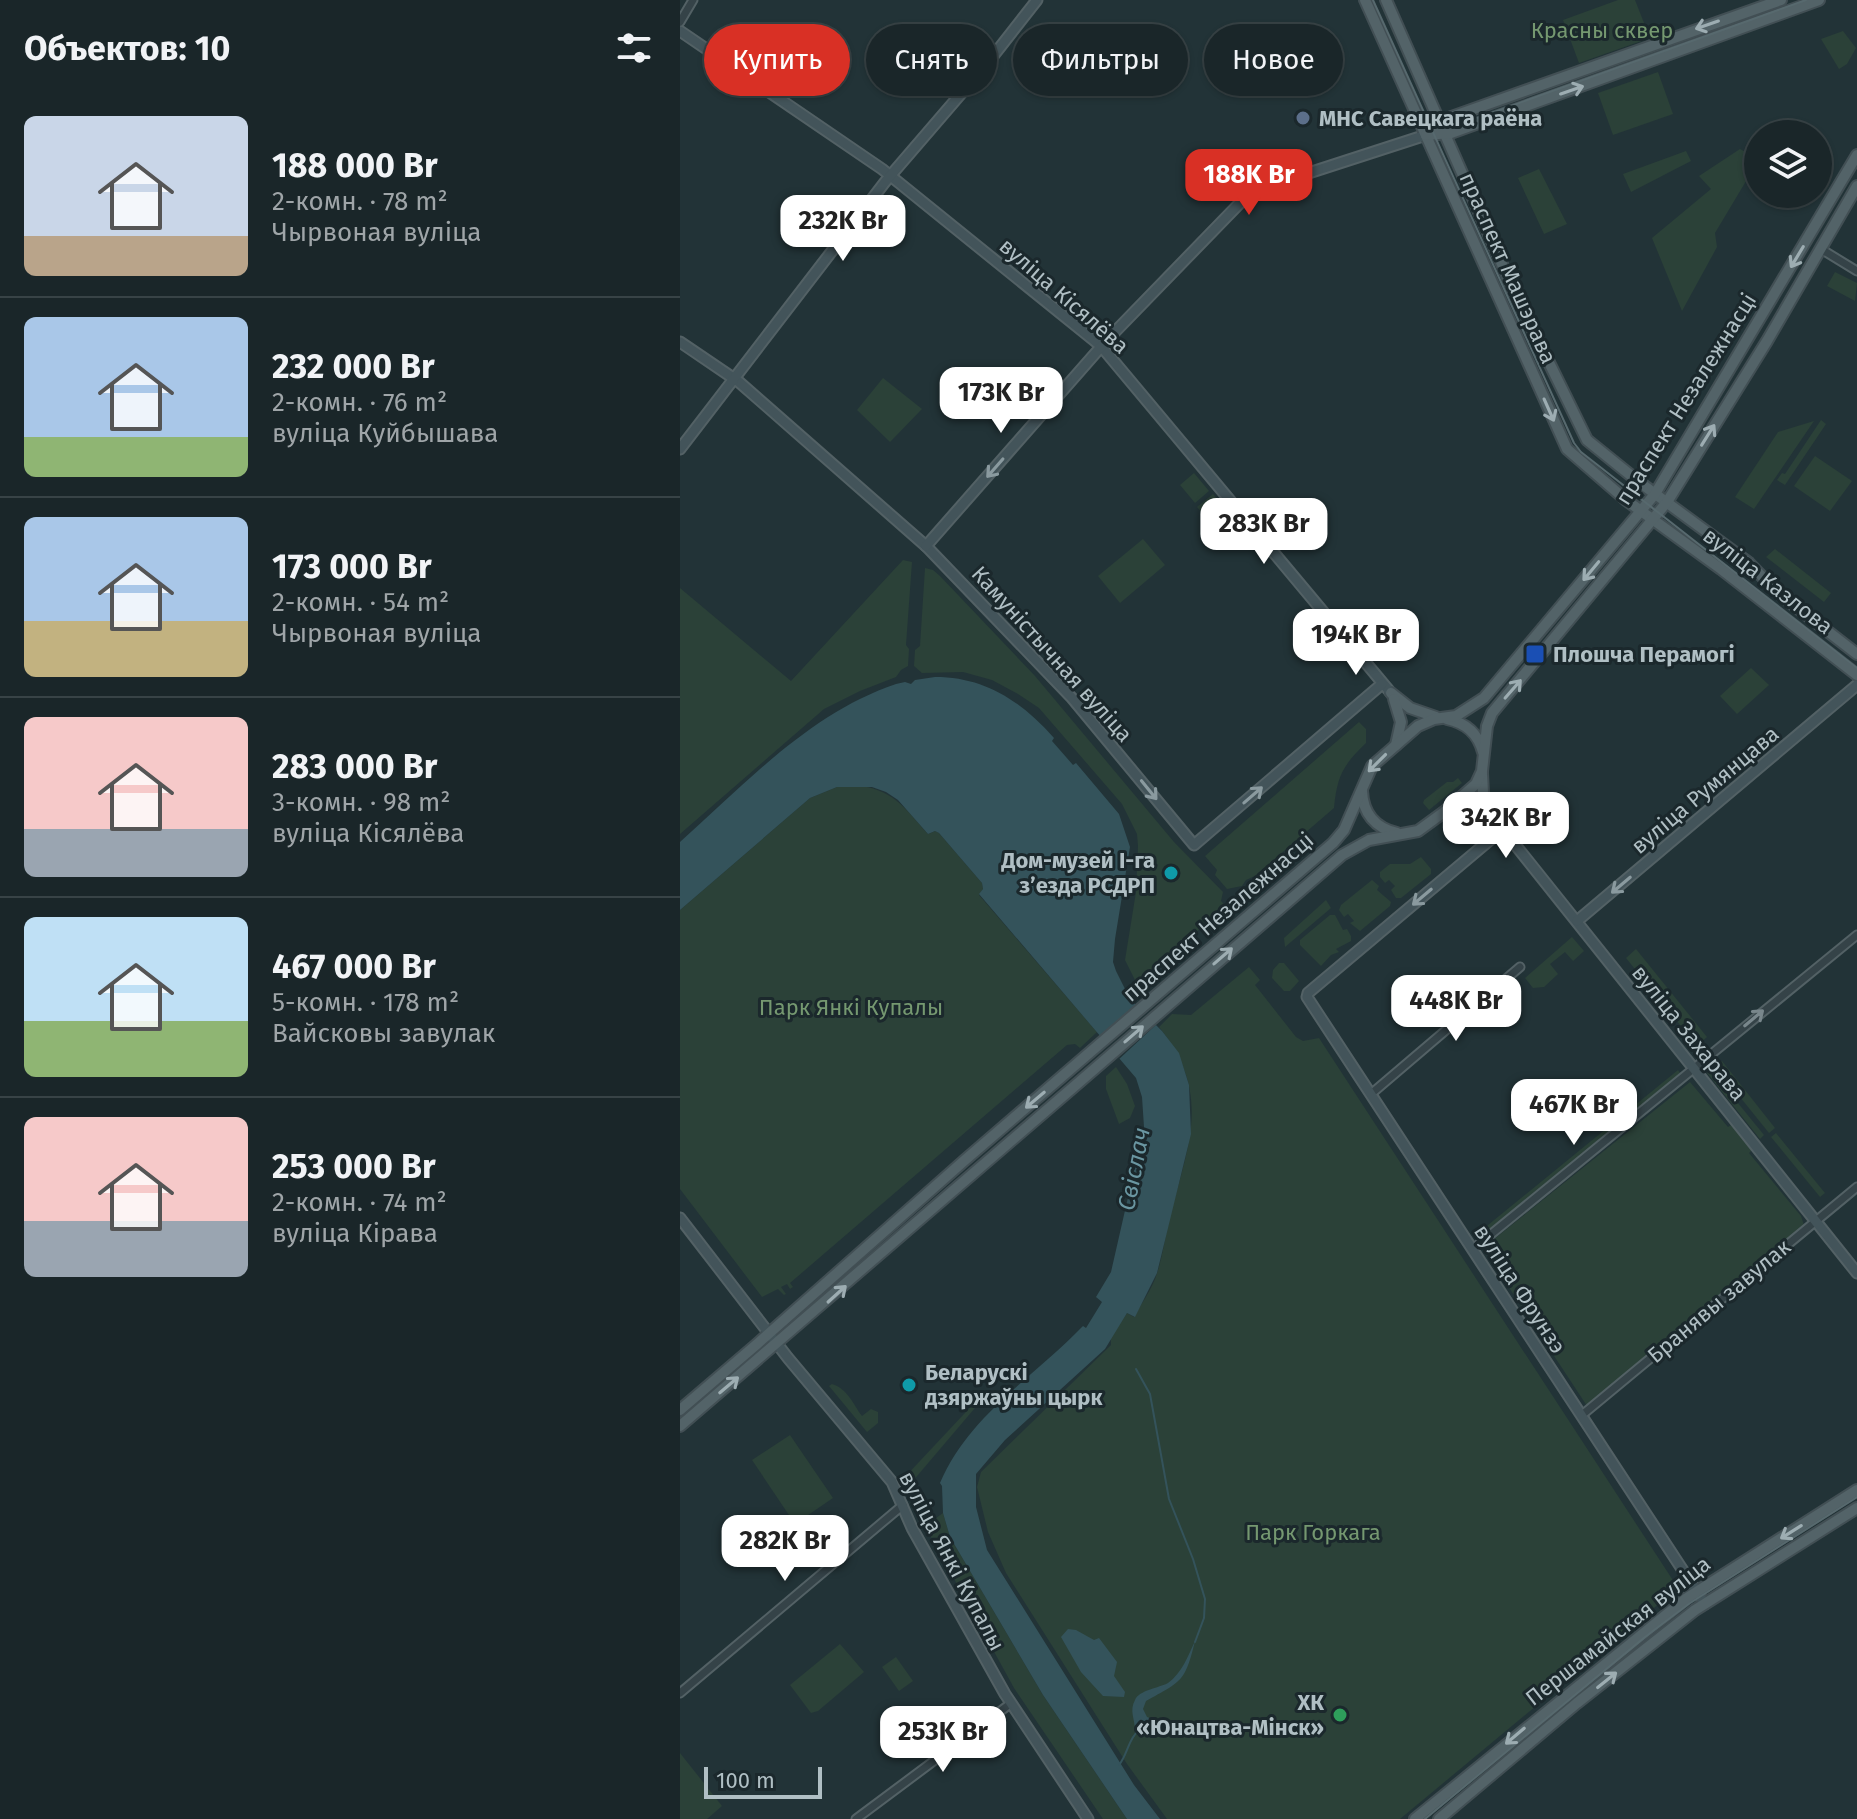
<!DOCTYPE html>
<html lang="ru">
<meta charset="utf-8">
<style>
:root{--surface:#1a2629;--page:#232e31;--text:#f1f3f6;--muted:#9fa5a8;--line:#384346;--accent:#d93025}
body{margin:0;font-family:"Fira Sans",sans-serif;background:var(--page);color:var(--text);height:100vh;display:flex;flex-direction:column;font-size:30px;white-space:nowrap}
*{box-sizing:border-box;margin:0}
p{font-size:26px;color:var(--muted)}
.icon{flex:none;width:44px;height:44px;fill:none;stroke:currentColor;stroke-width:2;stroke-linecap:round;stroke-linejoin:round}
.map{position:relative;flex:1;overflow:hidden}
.details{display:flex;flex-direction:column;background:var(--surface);width:680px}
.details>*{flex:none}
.banner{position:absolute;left:24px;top:24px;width:760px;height:72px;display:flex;gap:16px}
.tools{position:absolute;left:1064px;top:120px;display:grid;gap:16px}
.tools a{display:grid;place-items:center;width:88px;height:88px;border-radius:50%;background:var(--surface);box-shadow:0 2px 6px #0004,0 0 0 2px var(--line);font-size:40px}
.scale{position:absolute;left:24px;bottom:20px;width:118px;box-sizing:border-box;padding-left:8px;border:4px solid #b0bfc4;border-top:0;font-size:22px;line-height:28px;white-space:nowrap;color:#b0bfc4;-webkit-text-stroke:6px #1b282c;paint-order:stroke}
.price{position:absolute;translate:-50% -68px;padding:0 18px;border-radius:16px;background:#fff;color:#222;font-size:26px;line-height:52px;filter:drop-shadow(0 2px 4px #0008)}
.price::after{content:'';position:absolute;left:50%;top:48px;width:24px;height:18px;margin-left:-12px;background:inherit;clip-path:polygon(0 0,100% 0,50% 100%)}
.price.current{background:var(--accent);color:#fff}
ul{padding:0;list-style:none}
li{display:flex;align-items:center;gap:24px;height:200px;padding:0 24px}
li+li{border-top:2px solid var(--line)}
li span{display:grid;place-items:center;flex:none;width:224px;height:160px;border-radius:12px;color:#555}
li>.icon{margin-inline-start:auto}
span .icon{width:96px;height:96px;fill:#fffc;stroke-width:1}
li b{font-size:34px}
h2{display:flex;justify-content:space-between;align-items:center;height:96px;padding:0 24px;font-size:34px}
.pill{padding:0 28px;border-radius:36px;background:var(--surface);box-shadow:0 2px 6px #0004,0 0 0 2px var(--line);font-size:28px;line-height:72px}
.pill.current{background:var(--accent);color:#fff}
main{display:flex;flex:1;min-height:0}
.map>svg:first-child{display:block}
.green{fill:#2b4138}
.water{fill:#34535b}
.pier{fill:#223337}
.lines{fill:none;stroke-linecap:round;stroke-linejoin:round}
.stream{stroke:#34535b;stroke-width:2}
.street-casing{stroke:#536165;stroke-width:11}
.secondary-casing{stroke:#536165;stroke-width:13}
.primary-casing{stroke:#424f54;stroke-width:14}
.street{stroke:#354348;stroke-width:7}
.secondary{stroke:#43545a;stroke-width:9}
.primary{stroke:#536368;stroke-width:10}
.tram{stroke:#57696e;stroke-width:2}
.oneway{stroke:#9dadb2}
.oneway2{stroke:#8a9a9f}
.oneway3{stroke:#79878c}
.service-dot{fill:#5c6f8a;stroke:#1b282c;stroke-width:3}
.transit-dot{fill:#1a4fb4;stroke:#1b282c;stroke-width:3}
.culture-dot{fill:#0f9aa8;stroke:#1b282c;stroke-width:3}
.leisure-dot{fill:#2e9e5b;stroke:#1b282c;stroke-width:3}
.labels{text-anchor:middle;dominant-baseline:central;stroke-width:6;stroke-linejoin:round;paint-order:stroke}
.park-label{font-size:22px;fill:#759870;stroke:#1b282c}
.poi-label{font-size:22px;font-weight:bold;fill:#b0bfc4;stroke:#1b282c;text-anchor:start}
.street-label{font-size:22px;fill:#b0bfc4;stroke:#1b282c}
.water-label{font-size:24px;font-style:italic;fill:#6a96a1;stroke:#1b282c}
</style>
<main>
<section class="details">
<h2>Объектов: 10<svg class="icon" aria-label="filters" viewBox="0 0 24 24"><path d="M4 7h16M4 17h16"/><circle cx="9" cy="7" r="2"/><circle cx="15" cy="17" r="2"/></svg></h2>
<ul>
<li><span style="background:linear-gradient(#c9d6e8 75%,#b9a48a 0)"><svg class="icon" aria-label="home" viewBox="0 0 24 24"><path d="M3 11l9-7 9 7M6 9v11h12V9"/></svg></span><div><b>188 000 Br</b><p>2-комн. · 78 m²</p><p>Чырвоная вуліца</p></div></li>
<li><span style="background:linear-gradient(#a9c7e8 75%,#8fb573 0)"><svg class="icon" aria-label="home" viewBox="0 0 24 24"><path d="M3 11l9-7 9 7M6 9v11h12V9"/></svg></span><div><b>232 000 Br</b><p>2-комн. · 76 m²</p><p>вуліца Куйбышава</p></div></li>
<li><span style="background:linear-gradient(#a9c7e8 65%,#c2b280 0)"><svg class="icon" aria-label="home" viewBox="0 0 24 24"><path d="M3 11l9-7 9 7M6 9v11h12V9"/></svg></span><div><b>173 000 Br</b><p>2-комн. · 54 m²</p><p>Чырвоная вуліца</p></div></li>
<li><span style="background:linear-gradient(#f6c9c9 70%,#9aa5b1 0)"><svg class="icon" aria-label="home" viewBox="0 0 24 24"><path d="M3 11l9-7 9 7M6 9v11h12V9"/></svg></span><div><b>283 000 Br</b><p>3-комн. · 98 m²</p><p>вуліца Кісялёва</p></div></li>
<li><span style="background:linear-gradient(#bfe0f5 65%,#8fb573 0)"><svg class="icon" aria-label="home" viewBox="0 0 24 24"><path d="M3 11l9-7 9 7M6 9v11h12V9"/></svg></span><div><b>467 000 Br</b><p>5-комн. · 178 m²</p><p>Вайсковы завулак</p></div></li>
<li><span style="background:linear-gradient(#f6c9c9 65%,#9aa5b1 0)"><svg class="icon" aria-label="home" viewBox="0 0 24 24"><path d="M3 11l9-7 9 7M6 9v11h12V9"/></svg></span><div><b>253 000 Br</b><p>2-комн. · 74 m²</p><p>вуліца Кірава</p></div></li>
</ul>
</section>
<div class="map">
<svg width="1177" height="1819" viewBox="0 0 1177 1819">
<rect width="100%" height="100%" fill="#223337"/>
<g class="green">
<polygon points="938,0 955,0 970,38 899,63 883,20"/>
<polygon points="1163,31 1176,48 1167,64 1159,69 1141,39"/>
<polygon points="978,72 993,114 933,135 918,93"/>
<polygon points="1060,149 1078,159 1078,161 1035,233 1037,247 1002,311 972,238 1031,189 1019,176"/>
<polygon points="1006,151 1011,161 951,192 943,174"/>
<polygon points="859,169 887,224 864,234 838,178"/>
<polygon points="1155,272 1177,283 1175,301 1147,286"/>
<polygon points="203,378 242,409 210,442 177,410"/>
<polygon points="1141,420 1146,424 1105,485 1097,480 1102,473 1105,474"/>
<polygon points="1134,421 1074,509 1055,497 1098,432"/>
<polygon points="1135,456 1172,481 1150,511 1114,486"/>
<polygon points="514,473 529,491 515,503 500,485"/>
<polygon points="533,494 556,522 541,535 517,507"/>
<polygon points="463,539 485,565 440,603 418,576"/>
<polygon points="1095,549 1151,593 1144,602 1086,557"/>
<polygon points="223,560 232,562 226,645 229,649 228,666 221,670 216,677 180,691 144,709 0,834 0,588 111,681"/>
<polygon points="245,568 253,570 260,576 355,676 494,842 543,892 541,901 546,906 472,971 472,983 461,992 445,960 456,892 458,846 457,834 442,804 359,708 338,694 312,680 283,672 242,673 234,666 235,650 240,646"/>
<polygon points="1071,668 1089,685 1057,714 1040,696"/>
<path d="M679 722 686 729V743C663 765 657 776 654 808L575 876 566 880 562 886 547 889 535 875 537 870 525 856Z"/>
<polygon points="778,778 782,783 749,810 743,803 744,800 767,782 773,782"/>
<path d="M174 785C213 789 223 806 248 834L255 831 259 833 302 883 303 889 299 895 417 1032 400 1048 395 1044 387 1045 110 1283 113 1287 110 1289 107 1284 101 1287 106 1294 104 1295 98 1289 82 1297 0 1189V910L130 798 157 787Z"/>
<polygon points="611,851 614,858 565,899 559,893"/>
<polygon points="741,857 751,869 751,874 721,898 716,898 711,890 715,886 709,880 705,883 700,877 700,872 710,864 730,864"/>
<polygon points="692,880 699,886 697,890 711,902 710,906 680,931 670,923 674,921 668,914 664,917 659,910 661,905"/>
<polygon points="646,900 651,908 605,947 604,938"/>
<polygon points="650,915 655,915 663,930 667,929 671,936 671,941 656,949 659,952 651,955 641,966 620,945 620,940"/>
<polygon points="892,937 904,951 893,961 885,952 870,964 878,974 864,987 853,988 845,978"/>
<polygon points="956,949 1027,1037 1017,1046 946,958"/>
<polygon points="599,963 604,963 619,981 610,991 604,991 592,978 593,970"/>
<path d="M569 967 580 980 575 985 616 1037 623 1041 639 1038 998 1588 720 1819H487L447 1764 326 1573 308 1532 297 1487 301 1472 431 1345V1337L447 1313 454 1317C461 1304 470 1292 475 1279 483 1258 485 1234 491 1213 510 1140 531 1092 479 1027L492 1014 511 1015Z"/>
<polygon points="1042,1061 1095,1128 1089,1133 1035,1066"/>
<polygon points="436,1067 447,1084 455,1106 450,1118 439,1124 426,1089 426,1076"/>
<polygon points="998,1070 1003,1077 802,1240 797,1234"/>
<polygon points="1031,1070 1084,1135 1080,1139 1027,1073"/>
<polygon points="1010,1082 1048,1127 1051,1125 1072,1150 1069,1153 1121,1216 1124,1225 909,1409 803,1248"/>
<polygon points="1096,1133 1145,1193 1140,1197 1091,1137"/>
<path d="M152 1384C168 1389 173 1404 182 1416L191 1409 198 1412V1423L187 1432 149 1386Z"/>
<polygon points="299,1398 300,1402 232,1482 228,1482 224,1478"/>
<polygon points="110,1435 153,1498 115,1524 72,1460"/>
<polygon points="263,1513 270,1537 363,1695 447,1819 423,1819 334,1688 245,1526"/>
<polygon points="160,1644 184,1672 138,1711 131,1713 110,1685"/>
<polygon points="216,1657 233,1681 219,1691 202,1667"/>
<polygon points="0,1753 42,1806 27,1819 0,1819"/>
</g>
<g class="water">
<path d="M255 677C305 677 341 701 374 738L372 741 393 765 396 763 439 814 450 847 435 939 433 962 436 971 450 999 482 1031 499 1053 509 1085 511 1134 477 1273 455 1317 447 1313 425 1349 325 1440 296 1474V1507L307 1550 454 1785 480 1819H447L363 1695 270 1537 263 1513 262 1486 260 1483C289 1415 353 1378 403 1326L406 1328 422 1302 416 1297 431 1272 464 1127 462 1097 456 1078 299 894 303 889 302 883 259 833 255 831 248 834 218 800 206 792 192 787H157L130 798 0 910V842C66 783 130 713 216 684L225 682 231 684 235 680Z"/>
<polygon points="388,1629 396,1630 414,1640 419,1638 437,1662 434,1676 445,1692 444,1697 423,1696 401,1672 381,1637"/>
<path d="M515 1641C505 1682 502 1681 466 1701L463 1709 467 1717 477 1721 473 1728 461 1733 455 1730C455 1719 449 1711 455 1700 459 1690 479 1688 488 1683 502 1673 508 1656 515 1641Z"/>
</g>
<polygon class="pier" points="460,1002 479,1022 437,1061 418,1038"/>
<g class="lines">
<g class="stream">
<polyline points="456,1369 470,1394 489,1499 513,1559 525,1599 524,1618 515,1642"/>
<path d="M439 1765C448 1754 448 1739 459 1730"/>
</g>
<g class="street-casing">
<g id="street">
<polyline points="0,22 13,0"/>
<polyline points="1141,249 1177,271"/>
<polyline points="691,1094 840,967"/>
<polyline points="793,1249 1177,935"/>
<polyline points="902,1415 1177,1187"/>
<polyline points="0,1693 223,1505"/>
<polyline points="176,1819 330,1704"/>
</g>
</g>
<g class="secondary-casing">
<g id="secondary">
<polyline points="0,31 202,169 421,346 711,693"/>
<polyline points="0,342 59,382 246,546 392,698 514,845 702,684"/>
<polyline points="0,449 205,182 310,60 357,0"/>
<polyline points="246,546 427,340 560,203 604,181 746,135"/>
<polyline points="813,817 1177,1273"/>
<polyline points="823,829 628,993 627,997 1025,1604"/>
<polyline points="897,921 1177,685"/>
<polyline points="0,1218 108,1358 212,1482 232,1528 325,1694 408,1819"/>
</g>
</g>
<g class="primary-casing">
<g id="primary">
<polyline points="685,0 887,449 946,500 1041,569 1177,675"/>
<polyline points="706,0 832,287 907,440 959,482 1069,563 1097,592 1177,654"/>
<polyline points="746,135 771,133 1139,0"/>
<polyline points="746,135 760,121 1101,0"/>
<polyline points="711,693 730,708 756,717"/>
<polyline points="714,699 721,722 716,745"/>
<path d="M767 719C786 723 798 733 803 752"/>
<polyline points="802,773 803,793 812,815"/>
<path d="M682 791C683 813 695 828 717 833"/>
<polyline points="766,812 793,809 813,817"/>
<polyline points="0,1410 76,1345 285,1160 653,843 664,830 692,766 738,726 754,719 776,716 804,698 975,494 1177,155"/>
<path d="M0 1426C222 1237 441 1045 662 855L689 840 738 831 764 812 796 784 802 771 807 726 812 713 987 502 1087 341 1177 186"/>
<polyline points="735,1819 1007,1598 1177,1490"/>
<polyline points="759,1819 897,1703 1015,1610 1177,1508"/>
</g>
</g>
<use href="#street" class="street"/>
<use href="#secondary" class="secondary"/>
<use href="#primary" class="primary"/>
<g class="tram">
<polyline points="693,0 894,443 901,452 1177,668"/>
<path d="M746 117C753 125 760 130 772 127L1126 0"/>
<polyline points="745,1819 965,1637 1010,1603 1177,1497"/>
</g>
</g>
<defs><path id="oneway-shaft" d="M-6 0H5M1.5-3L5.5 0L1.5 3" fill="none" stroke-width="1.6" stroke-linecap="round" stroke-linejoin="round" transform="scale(2)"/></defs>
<g class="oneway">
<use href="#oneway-shaft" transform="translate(1027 25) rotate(161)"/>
<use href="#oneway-shaft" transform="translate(892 90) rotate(-19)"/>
<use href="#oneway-shaft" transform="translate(1117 257) rotate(121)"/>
<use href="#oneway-shaft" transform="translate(869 410) rotate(66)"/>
<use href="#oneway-shaft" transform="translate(1028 435) rotate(-58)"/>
<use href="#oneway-shaft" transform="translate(911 571) rotate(130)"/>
<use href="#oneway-shaft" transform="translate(833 689) rotate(-49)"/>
<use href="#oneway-shaft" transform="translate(697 763) rotate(135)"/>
<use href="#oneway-shaft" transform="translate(543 956) rotate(-41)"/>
<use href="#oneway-shaft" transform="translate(454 1034) rotate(-41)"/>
<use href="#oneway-shaft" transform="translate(355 1100) rotate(140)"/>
<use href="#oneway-shaft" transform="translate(157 1294) rotate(-42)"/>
<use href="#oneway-shaft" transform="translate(49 1385) rotate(-40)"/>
<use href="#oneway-shaft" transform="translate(1111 1532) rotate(148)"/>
<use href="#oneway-shaft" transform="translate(927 1680) rotate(-39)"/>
<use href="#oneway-shaft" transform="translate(835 1736) rotate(140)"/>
</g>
<g class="oneway2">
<use href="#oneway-shaft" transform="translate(315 468) rotate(131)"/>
<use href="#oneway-shaft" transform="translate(469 790) rotate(51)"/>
<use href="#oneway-shaft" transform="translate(573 795) rotate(-41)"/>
<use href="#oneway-shaft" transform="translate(941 885) rotate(140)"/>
<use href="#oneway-shaft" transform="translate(742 897) rotate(140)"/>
</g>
<use class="oneway3" href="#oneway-shaft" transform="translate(1074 1018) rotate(-40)"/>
<circle class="service-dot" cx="623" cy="118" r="8"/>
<rect class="transit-dot" x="845" y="644" width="20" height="20" rx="4"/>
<g class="culture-dot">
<circle cx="491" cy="873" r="8"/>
<circle cx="229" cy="1385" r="8"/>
</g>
<circle class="leisure-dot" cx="660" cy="1715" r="8"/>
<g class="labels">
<g class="park-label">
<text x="922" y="30">Красны сквер</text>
<text x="171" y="1007">Парк Янкі Купалы</text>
<text x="633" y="1532">Парк Горкага</text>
</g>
<g class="poi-label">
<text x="639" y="118">МНС Савецкага раёна</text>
<text x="873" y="654">Плошча Перамогі</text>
<text x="475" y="860" text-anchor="end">Дом-музей I-га<tspan x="475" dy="25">зʼезда РСДРП</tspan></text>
<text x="245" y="1372">Беларускі<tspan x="245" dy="25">дзяржаўны цырк</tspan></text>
<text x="644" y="1702" text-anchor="end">ХК<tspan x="644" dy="25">«Юнацтва-Мінск»</tspan></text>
</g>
<g class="street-label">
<text transform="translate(828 268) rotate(66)">праспект Машэрава</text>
<text transform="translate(384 296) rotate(41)">вуліца Кісялёва</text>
<text transform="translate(1006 399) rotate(-58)">праспект Незалежнасці</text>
<text transform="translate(1088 581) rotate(38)">вуліца Казлова</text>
<text transform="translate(372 654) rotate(48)">Камуністычная вуліца</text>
<text transform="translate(1025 790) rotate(-40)">вуліца Румянцава</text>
<text transform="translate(538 917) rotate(-41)">праспект Незалежнасці</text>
<text transform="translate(1009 1033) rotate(51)">вуліца Захарава</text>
<text transform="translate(840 1289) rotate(57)">вуліца Фрунзэ</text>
<text transform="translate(1039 1301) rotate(-40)">Бранявы завулак</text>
<text transform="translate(272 1561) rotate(62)">вуліца Янкі Купалы</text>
<text transform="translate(938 1631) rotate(-38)">Першамайская вуліца</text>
</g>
<g class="water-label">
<text transform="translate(454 1169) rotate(-79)">Свіслач</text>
</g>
</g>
</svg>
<div class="tools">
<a><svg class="icon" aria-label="layers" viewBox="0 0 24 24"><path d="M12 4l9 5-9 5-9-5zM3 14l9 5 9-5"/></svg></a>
</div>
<div class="scale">100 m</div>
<b class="price current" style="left:569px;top:217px">188K Br</b>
<b class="price" style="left:163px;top:263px">232K Br</b>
<b class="price" style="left:321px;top:435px">173K Br</b>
<b class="price" style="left:584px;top:566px">283K Br</b>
<b class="price" style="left:676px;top:677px">194K Br</b>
<b class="price" style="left:826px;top:860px">342K Br</b>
<b class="price" style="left:776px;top:1043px">448K Br</b>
<b class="price" style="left:894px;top:1147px">467K Br</b>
<b class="price" style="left:105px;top:1583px">282K Br</b>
<b class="price" style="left:263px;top:1774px">253K Br</b>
<div class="banner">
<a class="pill current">Купить</a>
<a class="pill">Снять</a>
<a class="pill">Фильтры</a>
<a class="pill">Новое</a>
</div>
</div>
</main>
